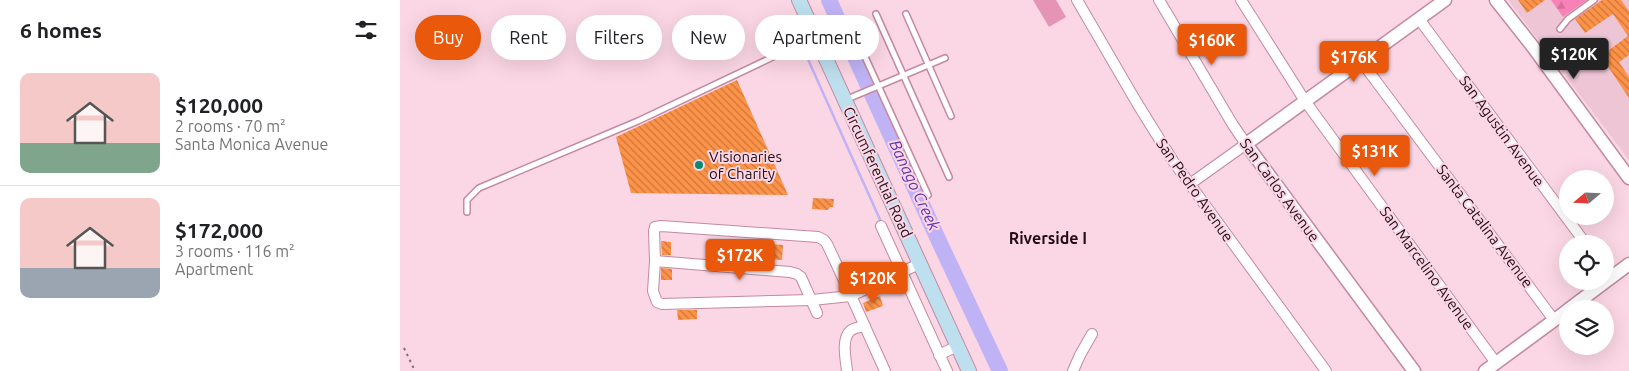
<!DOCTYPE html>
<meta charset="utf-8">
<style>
:root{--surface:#fff;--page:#f2f2f2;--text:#202124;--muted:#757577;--line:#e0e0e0;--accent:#ea580c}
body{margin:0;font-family:Ubuntu,sans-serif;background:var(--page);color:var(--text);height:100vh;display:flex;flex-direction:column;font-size:19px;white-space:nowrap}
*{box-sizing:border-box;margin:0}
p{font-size:16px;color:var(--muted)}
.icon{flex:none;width:28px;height:28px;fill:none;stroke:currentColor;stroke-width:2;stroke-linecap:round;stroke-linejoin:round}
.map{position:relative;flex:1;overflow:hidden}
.drawer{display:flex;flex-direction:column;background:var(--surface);width:400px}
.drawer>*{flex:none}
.guide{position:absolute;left:15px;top:15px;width:475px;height:45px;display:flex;gap:10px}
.needle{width:32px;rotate:251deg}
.controls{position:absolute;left:1159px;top:170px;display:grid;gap:10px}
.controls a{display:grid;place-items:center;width:55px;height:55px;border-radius:50%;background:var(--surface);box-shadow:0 5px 20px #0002;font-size:25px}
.price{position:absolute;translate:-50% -42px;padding:0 11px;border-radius:5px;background:var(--accent);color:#fff;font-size:16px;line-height:32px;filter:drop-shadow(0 1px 2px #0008)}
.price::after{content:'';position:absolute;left:50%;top:30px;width:15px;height:11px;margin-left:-8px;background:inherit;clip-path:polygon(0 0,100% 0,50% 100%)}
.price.on{background:#222;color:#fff}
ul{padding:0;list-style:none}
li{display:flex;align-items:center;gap:15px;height:125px;padding:0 20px}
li+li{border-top:1px solid var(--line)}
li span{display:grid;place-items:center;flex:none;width:140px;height:100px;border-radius:10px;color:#555}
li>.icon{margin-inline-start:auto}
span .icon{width:60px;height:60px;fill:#fffc;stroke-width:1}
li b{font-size:21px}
h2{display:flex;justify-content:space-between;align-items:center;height:60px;padding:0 20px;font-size:21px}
.chip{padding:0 18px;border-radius:22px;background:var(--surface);box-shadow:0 5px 20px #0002;font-size:18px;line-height:45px}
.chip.on{background:var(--accent);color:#fff}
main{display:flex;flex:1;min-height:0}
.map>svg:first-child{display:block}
.built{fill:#eec5d5}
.forest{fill:url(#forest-firs)}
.green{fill:#e594b6}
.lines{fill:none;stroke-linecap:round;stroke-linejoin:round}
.stream{stroke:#c0b3f5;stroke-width:2.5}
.river{stroke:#c0b3f5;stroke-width:16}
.building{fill:url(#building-back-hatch)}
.service-casing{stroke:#c38aa1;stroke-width:8}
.minor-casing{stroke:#c38aa1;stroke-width:12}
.tertiary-casing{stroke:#c38aa1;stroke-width:15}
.secondary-casing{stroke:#c38aa1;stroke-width:16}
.path{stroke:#866a75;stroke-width:2;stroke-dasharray:2.5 4;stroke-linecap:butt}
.service{stroke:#fff;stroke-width:5}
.minor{stroke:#fff;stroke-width:10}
.tertiary{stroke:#fff;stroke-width:12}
.secondary{stroke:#bedfee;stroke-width:14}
.poi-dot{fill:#078b71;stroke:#fbd6e4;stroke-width:2}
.labels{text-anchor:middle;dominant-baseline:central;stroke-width:4;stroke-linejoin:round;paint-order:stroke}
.street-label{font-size:15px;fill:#230e17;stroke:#fbd6e4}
.poi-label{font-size:15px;fill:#230e17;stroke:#fbd6e4;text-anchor:start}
.water-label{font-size:16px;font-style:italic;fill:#5f36b2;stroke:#fbd6e4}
.neighbourhood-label{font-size:16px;font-weight:bold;fill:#230e17;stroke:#fbd6e4}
</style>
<main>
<section class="drawer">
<h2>6 homes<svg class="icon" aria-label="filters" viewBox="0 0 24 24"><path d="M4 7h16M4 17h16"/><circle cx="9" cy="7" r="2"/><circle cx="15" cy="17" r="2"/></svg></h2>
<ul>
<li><span style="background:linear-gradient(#f6c9c9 70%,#7fa58c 0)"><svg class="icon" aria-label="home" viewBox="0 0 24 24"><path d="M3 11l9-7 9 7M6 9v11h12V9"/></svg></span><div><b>$120,000</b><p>2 rooms · 70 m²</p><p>Santa Monica Avenue</p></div></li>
<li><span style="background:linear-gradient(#f6c9c9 70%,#9aa5b1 0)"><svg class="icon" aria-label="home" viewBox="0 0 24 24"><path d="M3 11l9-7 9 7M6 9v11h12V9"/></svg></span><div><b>$172,000</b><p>3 rooms · 116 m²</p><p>Apartment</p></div></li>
</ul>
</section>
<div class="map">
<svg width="1229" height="371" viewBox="0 0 1229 371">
<defs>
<pattern id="forest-firs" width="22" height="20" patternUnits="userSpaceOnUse" patternTransform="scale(1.25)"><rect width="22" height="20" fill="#f882b7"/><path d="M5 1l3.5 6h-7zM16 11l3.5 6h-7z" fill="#d46f9d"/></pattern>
<pattern id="building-back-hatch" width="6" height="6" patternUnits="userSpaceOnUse" patternTransform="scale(1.25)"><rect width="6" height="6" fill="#fd9348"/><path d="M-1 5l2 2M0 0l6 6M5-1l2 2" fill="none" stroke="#cc763b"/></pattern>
</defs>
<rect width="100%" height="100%" fill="#fbd6e4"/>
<polygon class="built" points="1108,0 1229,0 1229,160"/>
<polygon class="forest" points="1151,0 1187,0 1163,17"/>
<polygon class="green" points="633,0 656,0 666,17 649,27"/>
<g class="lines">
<polyline class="stream" points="402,46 482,224"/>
<polyline class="river" points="429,0 537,237 600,371"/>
</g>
<g class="building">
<polygon points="1118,0 1145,0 1127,13"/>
<polygon points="1202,0 1221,0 1229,11 1229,55 1219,62 1229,77 1229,98 1201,56 1228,36 1213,14 1185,33 1175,19"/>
<polygon points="337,80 388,195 231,193 216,137"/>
<polygon points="413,198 434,199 433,207 430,207 428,210 412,209"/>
<polygon points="261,241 271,242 271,255 262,255"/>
<polygon points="369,244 383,245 382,260 368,259"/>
<polygon points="261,268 272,269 272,280 261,280"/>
<polygon points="480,296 483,306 466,312 463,303"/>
<polygon points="277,310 297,310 297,319 278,320"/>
</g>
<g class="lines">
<g class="service-casing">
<g id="service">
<polyline points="476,14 549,177"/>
<polyline points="506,14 551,116"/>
<polyline points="451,26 528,195"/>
<polyline points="1160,29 1168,19 1194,0"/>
<polyline points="445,100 545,58"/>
<polyline points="67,212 67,200 79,188 238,121 415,37"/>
</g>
</g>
<g class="minor-casing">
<g id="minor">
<polyline points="677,0 737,103 773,161 926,371"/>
<polyline points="759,0 833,125 846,144 790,184"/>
<polyline points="841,0 905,101 1096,363"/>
<polyline points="1019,19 1186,244"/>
<polyline points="961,61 1154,320"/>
<polyline points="481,226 547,371"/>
<polyline points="255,261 390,272 397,274 401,277 417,313"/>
<polyline points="539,355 557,346"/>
<path d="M447 371C446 360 441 340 450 331 453 328 461 327 465 326"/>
<path d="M485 371C466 329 447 286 427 244L424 240 418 237 261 226 255 227 254 231 255 261 253 291 257 302 262 304 412 300 451 296 519 264"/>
<polyline points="673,371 680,355 692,334"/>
</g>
</g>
<g class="tertiary-casing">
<g id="tertiary">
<polyline points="1096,0 1133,47 1229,178"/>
<polyline points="1169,309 1229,264"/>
<polyline points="1014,371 846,144 1045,0"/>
<polyline points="1085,371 1168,310"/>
</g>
</g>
<g class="secondary-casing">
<polyline id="secondary" points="399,0 569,371"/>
</g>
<polyline class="path" points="4,348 15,371"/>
<use href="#service" class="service"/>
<use href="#minor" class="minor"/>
<use href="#tertiary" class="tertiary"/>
<use href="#secondary" class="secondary"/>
</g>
<circle class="poi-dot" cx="299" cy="165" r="5"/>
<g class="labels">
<g class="street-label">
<text transform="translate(1102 131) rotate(54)">San Agustin Avenue</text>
<text transform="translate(478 172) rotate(65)">Circumferential Road</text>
<text transform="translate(795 190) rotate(55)">San Pedro Avenue</text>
<text transform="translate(880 190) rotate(54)">San Carlos Avenue</text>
<text transform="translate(1085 226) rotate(53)">Santa Catalina Avenue</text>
<text transform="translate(1027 268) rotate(54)">San Marcelino Avenue</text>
</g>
<g class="poi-label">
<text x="309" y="156">Visionaries<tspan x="309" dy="17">of Charity</tspan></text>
</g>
<g class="water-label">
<text transform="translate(515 185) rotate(65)">Banago Creek</text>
</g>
<g class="neighbourhood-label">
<text x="648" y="238">Riverside I</text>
</g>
</g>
</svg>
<div class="controls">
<a><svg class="needle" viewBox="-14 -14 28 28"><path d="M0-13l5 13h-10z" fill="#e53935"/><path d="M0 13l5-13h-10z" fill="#757577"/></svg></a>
<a><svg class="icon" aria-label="locate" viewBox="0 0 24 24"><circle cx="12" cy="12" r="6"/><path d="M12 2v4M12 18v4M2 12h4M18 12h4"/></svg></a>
<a><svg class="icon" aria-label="layers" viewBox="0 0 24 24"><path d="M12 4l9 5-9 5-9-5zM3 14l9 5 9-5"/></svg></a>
</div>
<b class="price" style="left:812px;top:66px">$160K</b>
<b class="price on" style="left:1174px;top:80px">$120K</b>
<b class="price" style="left:954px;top:83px">$176K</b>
<b class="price" style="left:975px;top:177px">$131K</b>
<b class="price" style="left:340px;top:281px">$172K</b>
<b class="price" style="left:473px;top:304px">$120K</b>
<div class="guide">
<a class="chip on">Buy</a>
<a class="chip">Rent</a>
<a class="chip">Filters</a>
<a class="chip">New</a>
<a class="chip">Apartment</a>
</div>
</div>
</main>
